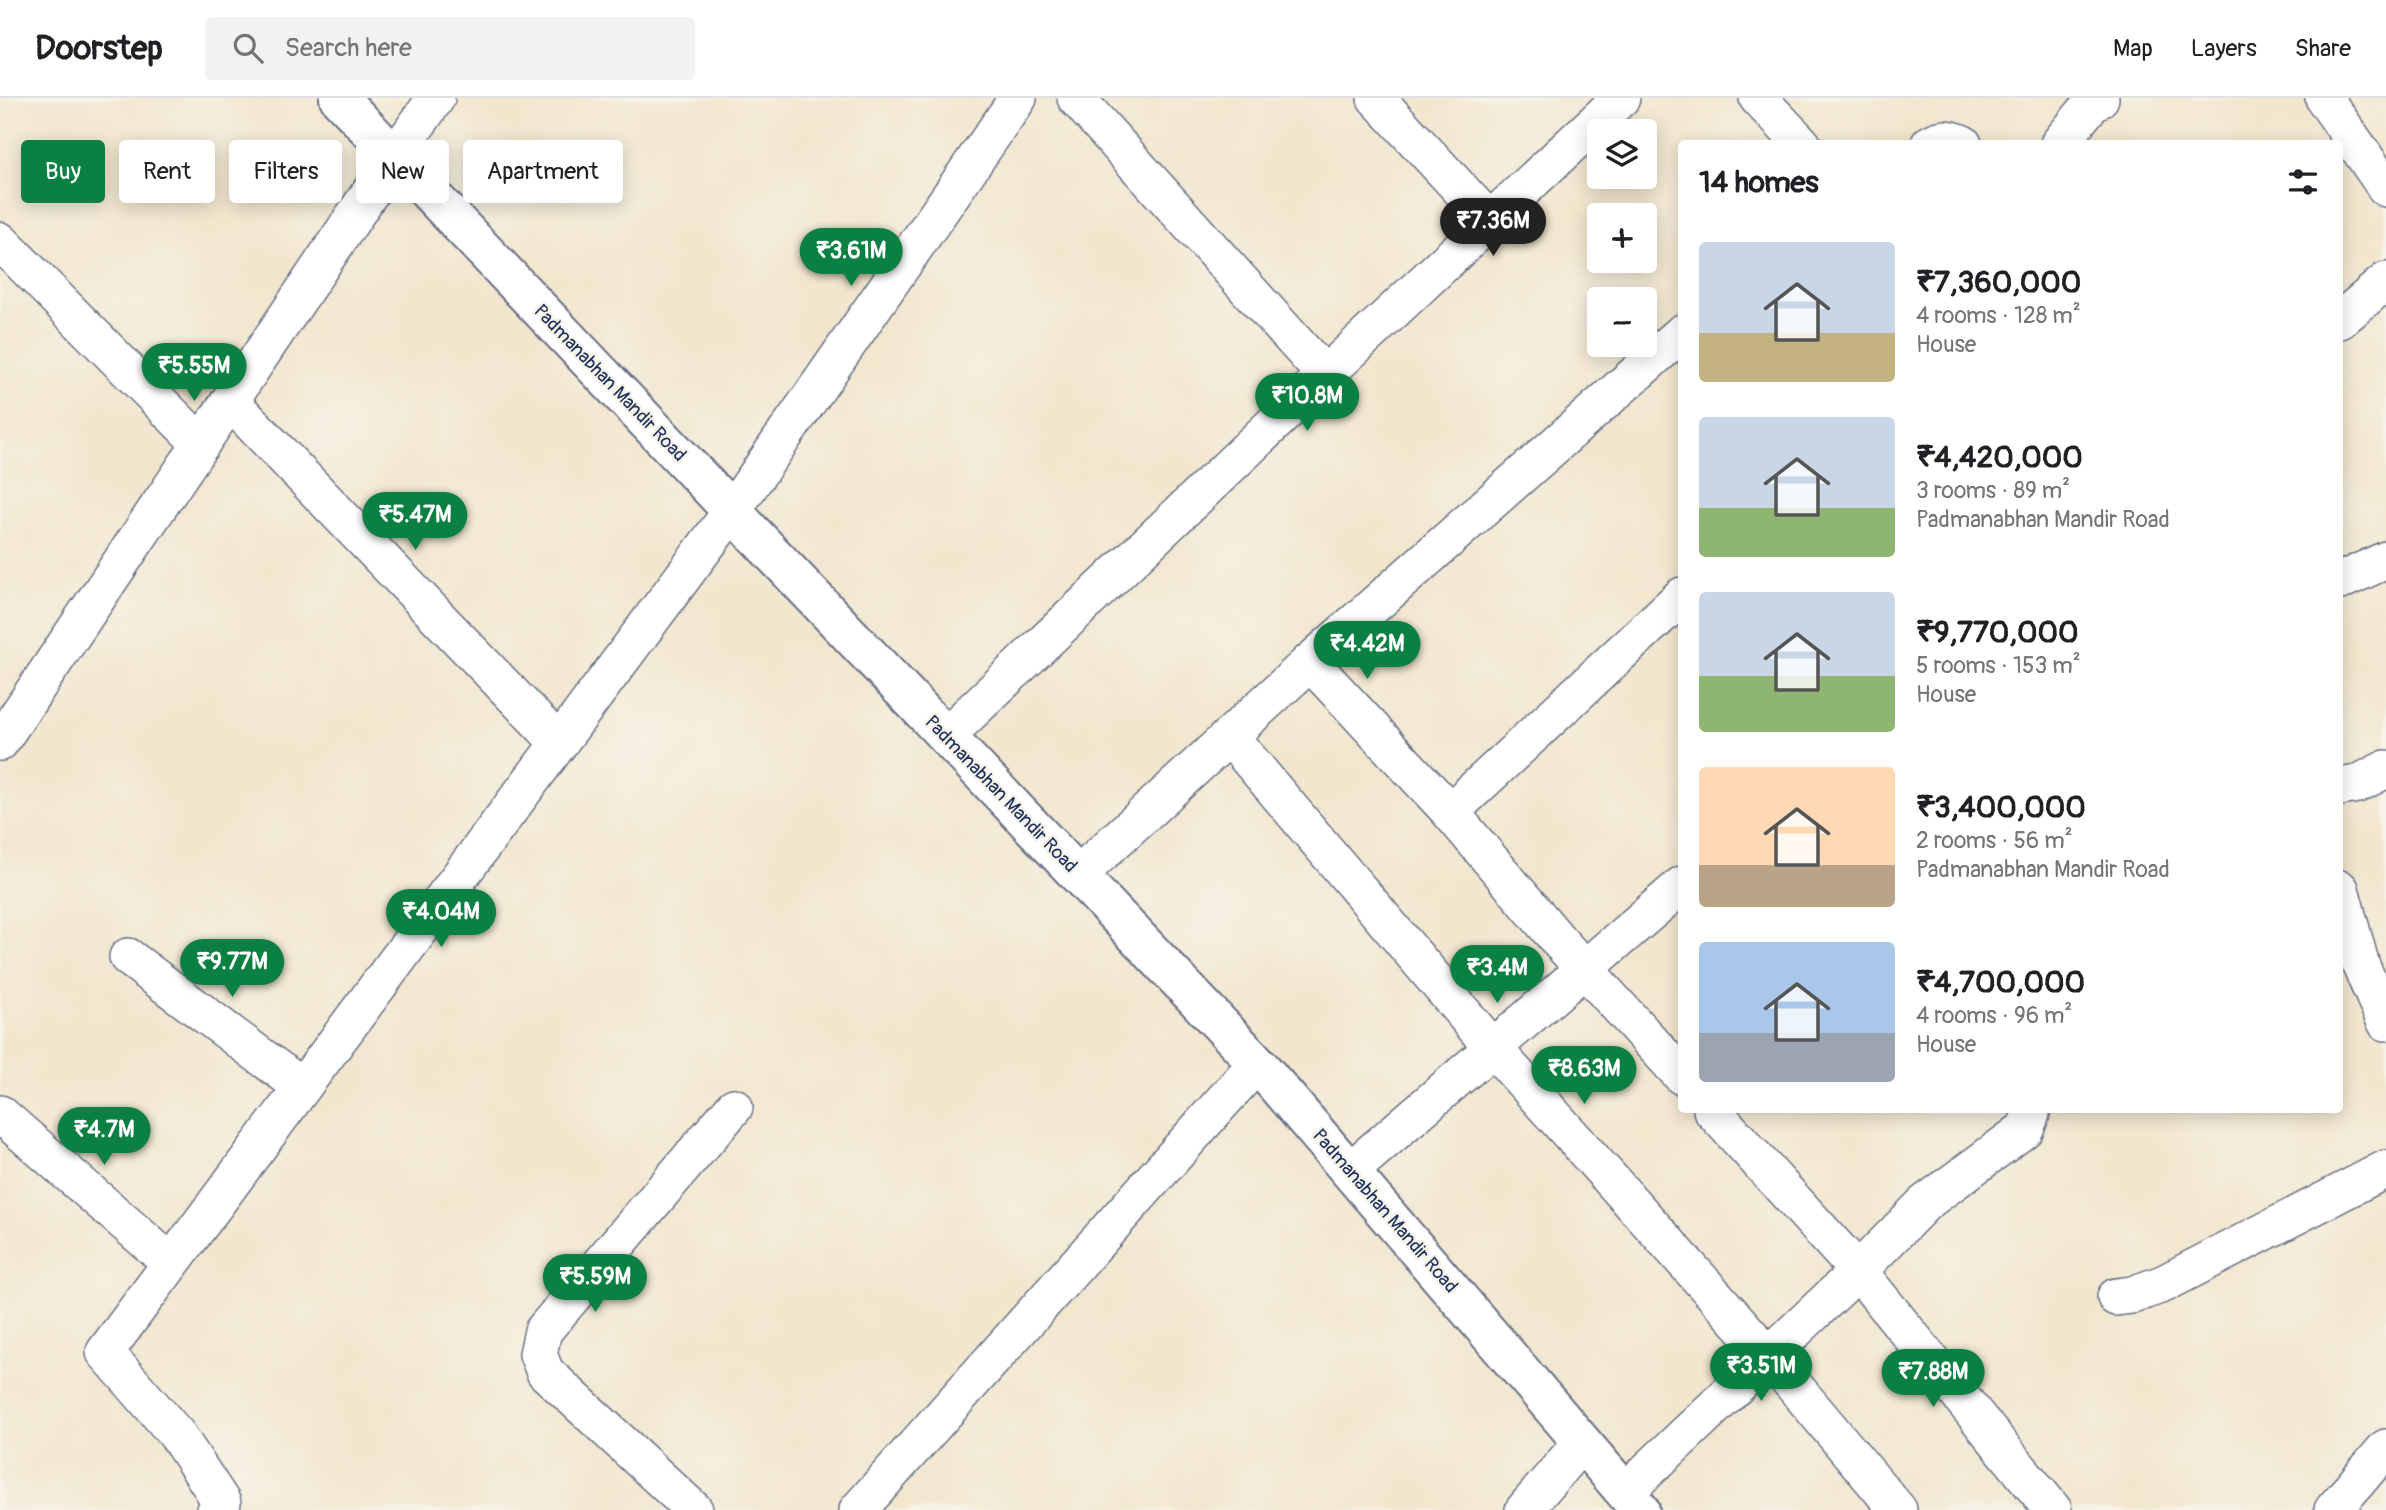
<!DOCTYPE html>
<meta charset="utf-8">
<style>
:root{--surface:#fff;--page:#f2f2f2;--text:#202124;--muted:#757577;--line:#e0e0e0;--accent:#0b8043}
body{margin:0;font-family:Pangolin,sans-serif;background:var(--page);color:var(--text);height:100vh;display:flex;flex-direction:column;font-size:26px;white-space:nowrap}
*{box-sizing:border-box;margin:0}
p{font-size:23px;color:var(--muted)}
.icon{flex:none;width:38px;height:38px;fill:none;stroke:currentColor;stroke-width:2;stroke-linecap:round;stroke-linejoin:round}
.map{position:relative;flex:1;overflow:hidden}
.drawer{position:absolute;left:1678px;top:42px;width:665px;height:973px;display:flex;flex-direction:column;background:var(--surface);border-radius:7px;box-shadow:0 4px 18px #0003}
.drawer>*{flex:none}
.top-card{position:absolute;left:21px;top:42px;width:665px;height:63px;display:flex;gap:14px}
.fabs{position:absolute;left:1587px;top:21px;display:grid;gap:14px}
.fabs a{display:grid;place-items:center;width:70px;height:70px;border-radius:7px;background:var(--surface);box-shadow:0 4px 18px #0003;font-size:35px}
.price{position:absolute;translate:-50% -60px;padding:0 16px;border-radius:24px;background:var(--accent);color:#fff;font-size:23px;line-height:46px;filter:drop-shadow(0 2px 4px #0008)}
.price::after{content:'';position:absolute;left:50%;top:42px;width:21px;height:16px;margin-left:-10px;background:inherit;clip-path:polygon(0 0,100% 0,50% 100%)}
.price.active{background:#222;color:#fff}
ul{padding:0;list-style:none}
li{display:flex;align-items:center;gap:21px;height:175px;padding:0 21px}
li span{display:grid;place-items:center;flex:none;width:196px;height:140px;border-radius:7px;color:#555}
li>.icon{margin-inline-start:auto}
span .icon{width:84px;height:84px;fill:#fffc;stroke-width:1}
li b{font-size:30px}
h2{display:flex;justify-content:space-between;align-items:center;height:84px;padding:0 21px;font-size:30px}
.pill{padding:0 24px;border-radius:7px;background:var(--surface);box-shadow:0 4px 18px #0003;font-size:24px;line-height:63px}
.pill.active{background:var(--accent);color:#fff}
header{display:flex;align-items:center;gap:42px;box-sizing:border-box;height:98px;padding:0 35px;background:var(--surface);border-bottom:2px solid var(--line)}
header strong{font-size:33px}
nav{display:flex;gap:38px;margin-inline-start:auto;font-size:24px}
.search{width:490px;height:63px;background:var(--page);display:flex;align-items:center;gap:18px;box-sizing:border-box;padding:0 24px;border-radius:7px;color:var(--muted);font-size:26px}
.map>svg:first-child{display:block}
.lines{fill:none;stroke-linecap:round;stroke-linejoin:round}
.minor-casing{stroke:#666f85;stroke-width:40}
.tertiary-casing{stroke:#666f85;stroke-width:42}
.minor{stroke:#fff;stroke-width:37}
.tertiary{stroke:#fff;stroke-width:38}
.labels{text-anchor:middle;dominant-baseline:central;stroke-width:5;stroke-linejoin:round;paint-order:stroke}
.street-label{font-size:19px;fill:#1b2f5e;stroke:#f7f3e8}
</style>
<header>
<strong>Doorstep</strong>
<div class="search"><svg class="icon" aria-label="search" viewBox="0 0 24 24"><circle cx="10" cy="10" r="6"/><path d="M15 15l6 6"/></svg>Search here</div>
<nav><a>Map</a><a>Layers</a><a>Share</a></nav>
</header>
<div class="map">
<svg width="2386" height="1412" viewBox="0 0 2386 1412">
<rect width="100%" height="100%" fill="#f7f3e8"/>
<filter id="ink" filterUnits="userSpaceOnUse"><feTurbulence type="fractalNoise" baseFrequency=".0143" numOctaves="2"/><feDisplacementMap in="SourceGraphic" scale="14" xChannelSelector="R" yChannelSelector="G"/><feConvolveMatrix kernelMatrix="1 2 1 2 8 2 1 2 1" color-interpolation-filters="sRGB"/></filter>
<filter id="wash" filterUnits="userSpaceOnUse"><feTurbulence type="fractalNoise" baseFrequency=".00686" numOctaves="4" result="noise"/><feDisplacementMap in="SourceGraphic" scale="28" xChannelSelector="R" yChannelSelector="G"/><feGaussianBlur stdDeviation="1.57" result="paint"/><feColorMatrix in="noise" values="0 0 0 0 0 0 0 0 0 0 0 0 0 0 0 0 0 1.4 0 .05"/><feComposite in="paint" operator="in"/></filter>
<g filter="url(#wash)">
<rect width="100%" height="100%" fill="#f2e6ce"/>
</g>
<g filter="url(#ink)">
<g class="lines">
<g class="minor-casing">
<g id="minor">
<polyline points="1376,0 1490,123"/>
<polyline points="1758,0 1802,46"/>
<polyline points="2324,0 2386,90"/>
<path d="M1930 46C1943 39 1950 40 1963 46"/>
<polyline points="2059,46 2090,8 2100,0"/>
<polyline points="0,143 201,346"/>
<polyline points="2340,222 2386,183"/>
<polyline points="1325,277 1621,0"/>
<polyline points="230,303 559,645"/>
<polyline points="2340,483 2386,462"/>
<polyline points="1310,564 1682,235"/>
<polyline points="946,638 1325,277 1076,0"/>
<polyline points="1229,638 1492,949 1769,1258 1898,1412"/>
<polyline points="0,644 394,59 436,0"/>
<polyline points="2340,689 2357,686 2386,671"/>
<polyline points="1450,714 1558,842 1682,978"/>
<polyline points="1078,777 1310,564 1450,714 1682,498"/>
<polyline points="2340,791 2361,868 2386,924"/>
<polyline points="128,859 302,989"/>
<polyline points="1712,1012 1858,1173 1925,1105 2025,1031 2031,1016 2030,1012"/>
<polyline points="0,1016 171,1165"/>
<polyline points="1351,1072 1682,787"/>
<polyline points="2116,1199 2132,1197 2163,1186 2386,1071"/>
<polyline points="1625,1394 1858,1173 2053,1412"/>
<polyline points="216,1412 222,1405 178,1338 105,1254 732,413 1018,0"/>
<polyline points="694,1412 545,1274 538,1256 543,1233 734,1009"/>
<polyline points="858,1412 1257,965"/>
<polyline points="1524,1412 1582,1344"/>
<polyline points="2333,1412 2386,1350"/>
</g>
</g>
<g class="tertiary-casing">
<polyline id="tertiary" points="339,0 1257,965 1640,1412"/>
</g>
<use href="#minor" class="minor"/>
<use href="#tertiary" class="tertiary"/>
</g>
</g>
<g class="labels">
<g class="street-label">
<text transform="translate(610 285) rotate(46)">Padmanabhan Mandir Road</text>
<text transform="translate(1001 696) rotate(46)">Padmanabhan Mandir Road</text>
<text transform="translate(1385 1113) rotate(49)">Padmanabhan Mandir Road</text>
</g>
</g>
</svg>
<div class="fabs">
<a><svg class="icon" aria-label="layers" viewBox="0 0 24 24"><path d="M12 4l9 5-9 5-9-5zM3 14l9 5 9-5"/></svg></a>
<a>+</a>
<a>−</a>
</div>
<b class="price active" style="left:1493px;top:160px">₹7.36M</b>
<b class="price" style="left:851px;top:190px">₹3.61M</b>
<b class="price" style="left:194px;top:305px">₹5.55M</b>
<b class="price" style="left:1307px;top:335px">₹10.8M</b>
<b class="price" style="left:415px;top:454px">₹5.47M</b>
<b class="price" style="left:1367px;top:583px">₹4.42M</b>
<b class="price" style="left:441px;top:851px">₹4.04M</b>
<b class="price" style="left:232px;top:901px">₹9.77M</b>
<b class="price" style="left:1497px;top:907px">₹3.4M</b>
<b class="price" style="left:1584px;top:1008px">₹8.63M</b>
<b class="price" style="left:104px;top:1069px">₹4.7M</b>
<b class="price" style="left:595px;top:1216px">₹5.59M</b>
<b class="price" style="left:1761px;top:1305px">₹3.51M</b>
<b class="price" style="left:1933px;top:1311px">₹7.88M</b>
<div class="top-card">
<a class="pill active">Buy</a>
<a class="pill">Rent</a>
<a class="pill">Filters</a>
<a class="pill">New</a>
<a class="pill">Apartment</a>
</div>
<section class="drawer">
<h2>14 homes<svg class="icon" aria-label="filters" viewBox="0 0 24 24"><path d="M4 7h16M4 17h16"/><circle cx="9" cy="7" r="2"/><circle cx="15" cy="17" r="2"/></svg></h2>
<ul>
<li><span style="background:linear-gradient(#c9d6e8 65%,#c2b280 0)"><svg class="icon" aria-label="home" viewBox="0 0 24 24"><path d="M3 11l9-7 9 7M6 9v11h12V9"/></svg></span><div><b>₹7,360,000</b><p>4 rooms · 128 m²</p><p>House</p></div></li>
<li><span style="background:linear-gradient(#c9d6e8 65%,#8fb573 0)"><svg class="icon" aria-label="home" viewBox="0 0 24 24"><path d="M3 11l9-7 9 7M6 9v11h12V9"/></svg></span><div><b>₹4,420,000</b><p>3 rooms · 89 m²</p><p>Padmanabhan Mandir Road</p></div></li>
<li><span style="background:linear-gradient(#c9d6e8 60%,#8fb573 0)"><svg class="icon" aria-label="home" viewBox="0 0 24 24"><path d="M3 11l9-7 9 7M6 9v11h12V9"/></svg></span><div><b>₹9,770,000</b><p>5 rooms · 153 m²</p><p>House</p></div></li>
<li><span style="background:linear-gradient(#ffd9b3 70%,#b9a48a 0)"><svg class="icon" aria-label="home" viewBox="0 0 24 24"><path d="M3 11l9-7 9 7M6 9v11h12V9"/></svg></span><div><b>₹3,400,000</b><p>2 rooms · 56 m²</p><p>Padmanabhan Mandir Road</p></div></li>
<li><span style="background:linear-gradient(#a9c7e8 65%,#9aa5b1 0)"><svg class="icon" aria-label="home" viewBox="0 0 24 24"><path d="M3 11l9-7 9 7M6 9v11h12V9"/></svg></span><div><b>₹4,700,000</b><p>4 rooms · 96 m²</p><p>House</p></div></li>
</ul>
</section>
</div>
